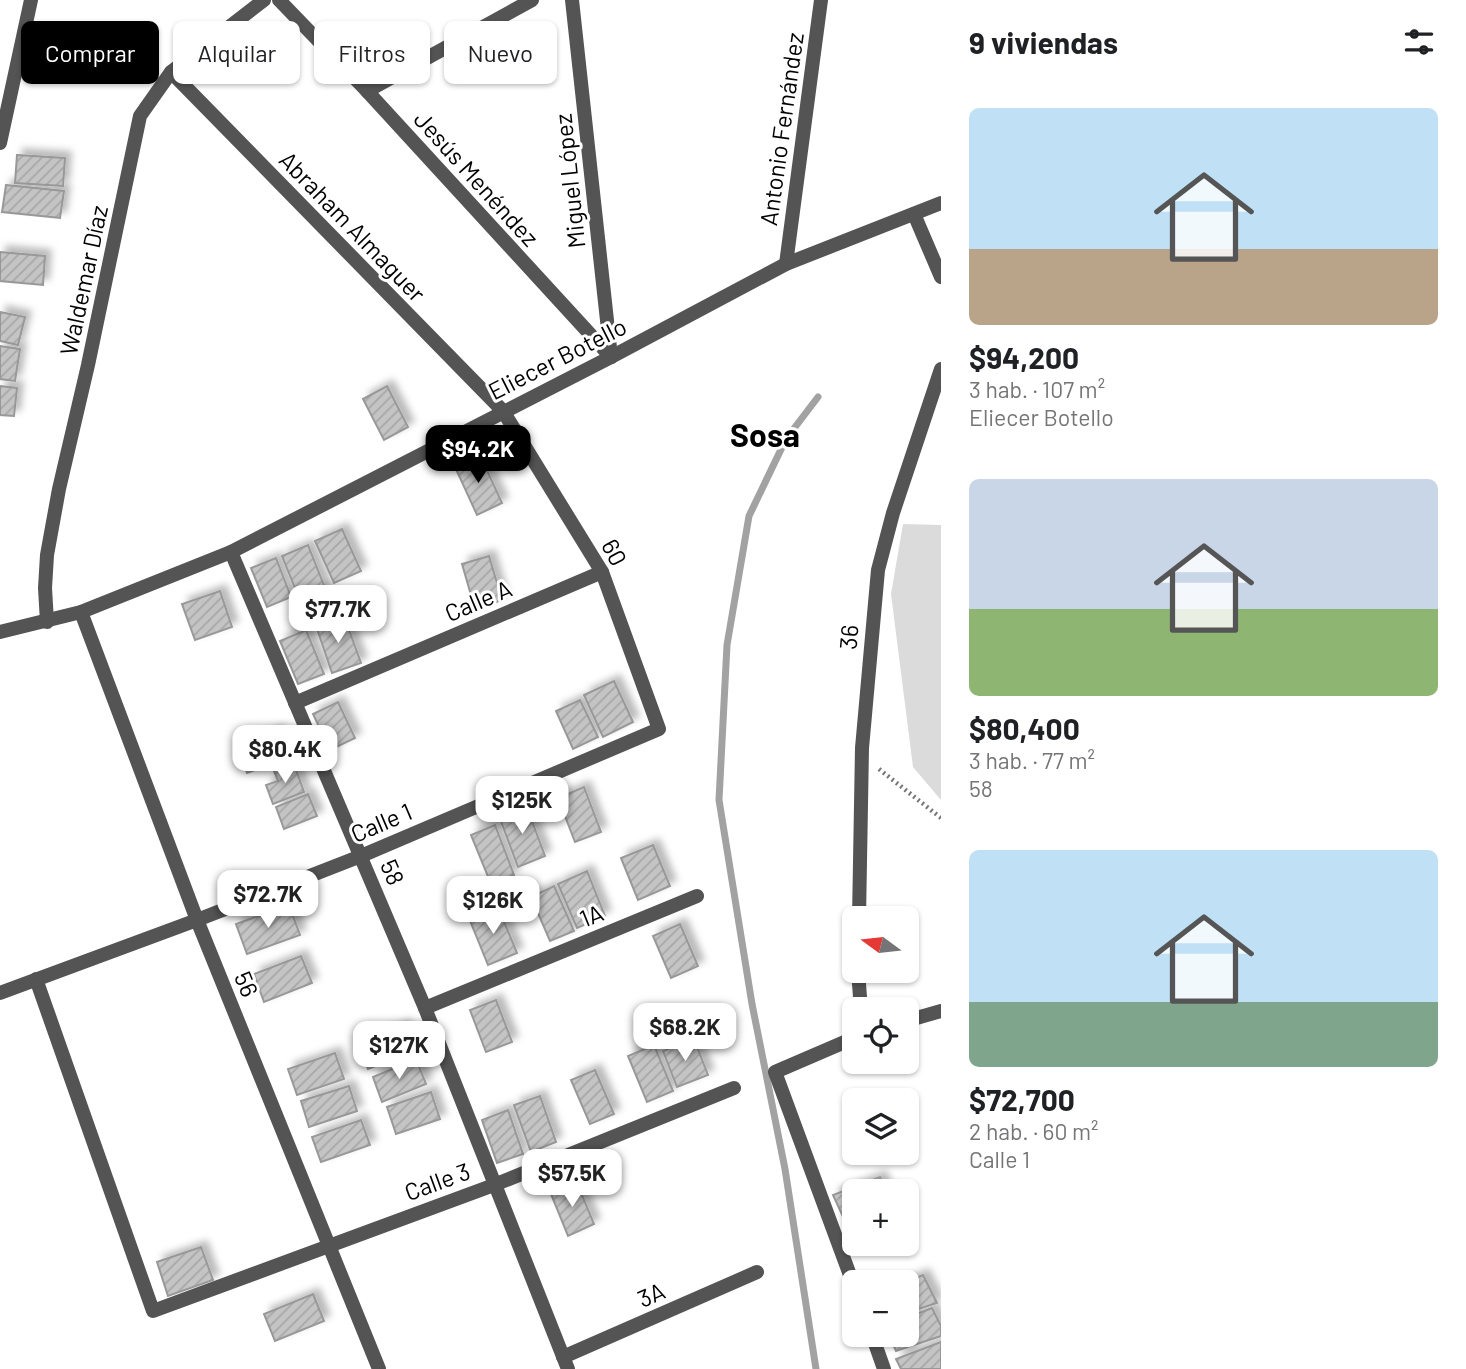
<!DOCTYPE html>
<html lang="es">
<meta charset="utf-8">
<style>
:root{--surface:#fff;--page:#f6f6f6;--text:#202124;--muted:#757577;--accent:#000}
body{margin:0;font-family:Barlow,sans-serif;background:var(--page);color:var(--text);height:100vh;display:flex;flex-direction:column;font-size:26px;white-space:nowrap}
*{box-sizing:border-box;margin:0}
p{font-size:23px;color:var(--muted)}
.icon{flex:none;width:38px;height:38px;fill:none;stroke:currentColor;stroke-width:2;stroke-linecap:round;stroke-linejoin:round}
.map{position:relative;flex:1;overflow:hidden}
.details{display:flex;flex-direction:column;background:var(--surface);width:525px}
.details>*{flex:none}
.banner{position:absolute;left:21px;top:21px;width:665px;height:63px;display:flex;gap:14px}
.needle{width:46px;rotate:285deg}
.controls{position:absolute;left:842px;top:906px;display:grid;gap:14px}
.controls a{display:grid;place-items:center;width:77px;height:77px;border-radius:10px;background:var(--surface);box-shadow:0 2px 5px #0004;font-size:35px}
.price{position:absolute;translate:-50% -60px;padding:0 16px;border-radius:14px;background:#fff;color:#222;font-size:23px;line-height:46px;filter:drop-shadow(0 2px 4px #0008)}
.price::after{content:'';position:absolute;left:50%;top:42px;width:21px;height:16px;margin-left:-10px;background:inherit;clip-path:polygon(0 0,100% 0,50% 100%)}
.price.active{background:var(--accent);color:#fff}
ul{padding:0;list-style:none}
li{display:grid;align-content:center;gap:14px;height:371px;padding:0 28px}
li span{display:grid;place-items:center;height:217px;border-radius:10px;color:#555}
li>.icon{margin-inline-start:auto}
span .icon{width:126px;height:126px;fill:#fffc;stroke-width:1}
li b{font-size:30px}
h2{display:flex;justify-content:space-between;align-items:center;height:84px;padding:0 28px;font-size:30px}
.pill{padding:0 24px;border-radius:10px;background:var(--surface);box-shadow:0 2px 5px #0004;font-size:24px;line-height:63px}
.pill.active{background:var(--accent);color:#fff}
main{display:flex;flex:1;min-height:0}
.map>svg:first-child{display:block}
.garden{fill:#dbdbdb}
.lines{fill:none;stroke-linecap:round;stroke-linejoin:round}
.stream{stroke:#a2a2a2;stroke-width:7}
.building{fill:url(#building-hatch);stroke:#989898;stroke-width:2;filter:url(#shadow)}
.path{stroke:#767676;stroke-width:4.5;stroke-dasharray:2 3.5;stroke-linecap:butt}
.minor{stroke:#545454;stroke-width:14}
.labels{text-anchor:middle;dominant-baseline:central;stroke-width:6;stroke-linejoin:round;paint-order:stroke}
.street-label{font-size:24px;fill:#000;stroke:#fff}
.district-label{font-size:32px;font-weight:bold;fill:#000;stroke:#fff}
</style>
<main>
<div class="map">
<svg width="941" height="1369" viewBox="0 0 941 1369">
<defs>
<pattern id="building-hatch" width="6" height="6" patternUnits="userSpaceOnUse" patternTransform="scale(1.75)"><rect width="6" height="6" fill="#c4c4c4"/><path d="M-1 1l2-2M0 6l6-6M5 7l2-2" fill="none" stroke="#a7a7a7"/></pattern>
<filter id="shadow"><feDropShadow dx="6" dy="-6" stdDeviation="3.5" flood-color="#0004"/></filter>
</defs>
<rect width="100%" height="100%" fill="#fff"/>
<polygon class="garden" points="903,524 941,525 941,800 913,767 891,594"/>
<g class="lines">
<polyline class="stream" points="816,1369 785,1169 752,1004 719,800 727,645 749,516 786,439 818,397"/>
</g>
<g class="building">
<polygon points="17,155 65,158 63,186 15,183"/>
<polygon points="6,185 64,191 60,218 2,212"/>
<polygon points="0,252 45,256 43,285 0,281"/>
<polygon points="0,312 25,317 18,345 0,341"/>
<polygon points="0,346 20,349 15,381 0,379"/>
<polygon points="0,386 17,388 14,416 0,415"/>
<polygon points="387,386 408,427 384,440 363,399"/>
<polygon points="480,455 502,503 477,515 455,467"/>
<polygon points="342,529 361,571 334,583 315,541"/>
<polygon points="308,545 327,593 301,603 282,556"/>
<polygon points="489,556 502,600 475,609 462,564"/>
<polygon points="276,558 291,597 267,607 251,568"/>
<polygon points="220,591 232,627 195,640 182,604"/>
<polygon points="344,616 361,663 332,673 316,626"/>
<polygon points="306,630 324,674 298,684 280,641"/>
<polygon points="614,681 633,722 603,737 584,695"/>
<polygon points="580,700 598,737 573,749 556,711"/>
<polygon points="338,702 355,738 330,750 313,714"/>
<polygon points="278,731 288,758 247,773 238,745"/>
<polygon points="294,764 304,792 273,804 266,785 278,781 274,771"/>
<polygon points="584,787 601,832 575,842 558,798"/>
<polygon points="308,794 317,816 284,829 276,807"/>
<polygon points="526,805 545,856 518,867 499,816"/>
<polygon points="495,825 514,875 491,884 471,835"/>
<polygon points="653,845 670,886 638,900 621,858"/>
<polygon points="587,871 605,916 577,928 558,884"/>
<polygon points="554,886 574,931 550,941 531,897"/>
<polygon points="289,905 300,935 247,954 236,924"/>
<polygon points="498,907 517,953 488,965 469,918"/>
<polygon points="680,924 698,966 671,978 653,936"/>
<polygon points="301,956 312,983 264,1002 254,974"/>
<polygon points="496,1000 512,1042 486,1052 470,1010"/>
<polygon points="404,1026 414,1051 368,1069 358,1044"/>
<polygon points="694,1039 708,1075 677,1087 663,1051"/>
<polygon points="654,1045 673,1091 647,1102 628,1056"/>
<polygon points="335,1053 344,1079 297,1095 288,1069"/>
<polygon points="416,1059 426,1084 382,1102 373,1077"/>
<polygon points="595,1070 614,1114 590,1124 571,1080"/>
<polygon points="349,1086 357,1111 309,1127 301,1101"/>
<polygon points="431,1092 440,1119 396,1134 387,1107"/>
<polygon points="540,1096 556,1142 531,1152 514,1105"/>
<polygon points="508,1110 523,1154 497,1163 482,1120"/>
<polygon points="361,1120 370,1145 321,1162 312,1137"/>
<polygon points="880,1177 887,1192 854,1192 854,1218 845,1221 833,1195"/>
<polygon points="577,1183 594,1224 568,1236 551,1194"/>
<polygon points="201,1247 213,1280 168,1296 157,1262"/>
<polygon points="923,1275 937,1303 906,1313 906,1283 903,1283"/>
<polygon points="313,1294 324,1321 275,1341 264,1314"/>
<polygon points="932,1308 941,1326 941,1336 896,1351 889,1335 906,1335 906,1318"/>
<polygon points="941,1342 941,1369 901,1369 896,1359"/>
</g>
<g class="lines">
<polyline class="path" points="879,769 941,818"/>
<g class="minor">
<polyline points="279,0 367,91 611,357"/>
<polyline points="572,0 611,357"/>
<polyline points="367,91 532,0"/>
<polyline points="0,143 31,0"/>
<polyline points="914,214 941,277"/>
<polyline points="786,264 821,0"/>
<polyline points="231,552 425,1008 568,1369"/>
<polyline points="81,612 197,920 379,1369"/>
<polyline points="47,622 45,588 47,555 59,489 88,365 140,116 171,72 264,0"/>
<polyline points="0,632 81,612 231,552 611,357 786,264 941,203"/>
<polyline points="295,703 602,572"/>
<polyline points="859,919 862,748 878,570 893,513 941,369"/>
<polyline points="858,971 861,1010"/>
<polyline points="36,979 153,1311 494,1185 734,1088"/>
<polyline points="0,993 197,920 361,856 659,729 602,572 503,411 171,72"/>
<polyline points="425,1008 697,896"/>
<polyline points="906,1021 941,1011"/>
<polyline points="854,1038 775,1072 854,1286"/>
<polyline points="872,1335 884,1369"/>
<polyline points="563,1357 757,1272"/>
</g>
</g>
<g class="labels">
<g class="street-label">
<text transform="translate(781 129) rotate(-82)">Antonio Fernández</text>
<text transform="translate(477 178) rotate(48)">Jesús Menéndez</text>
<text transform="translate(569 181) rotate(-96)">Miguel López</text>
<text transform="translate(353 226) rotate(46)">Abraham Almaguer</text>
<text transform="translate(83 280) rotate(-78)">Waldemar Díaz</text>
<text transform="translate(557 358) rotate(-27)">Eliecer Botello</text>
<text transform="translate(615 552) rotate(62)">60</text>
<text transform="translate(478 600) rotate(-23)">Calle A</text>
<text transform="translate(848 637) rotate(-85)">36</text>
<text transform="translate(381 822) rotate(-23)">Calle 1</text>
<text transform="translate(393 872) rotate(67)">58</text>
<text transform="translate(591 915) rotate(-22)">1A</text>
<text transform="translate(247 984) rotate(68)">56</text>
<text transform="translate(437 1181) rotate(-20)">Calle 3</text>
<text transform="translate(651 1294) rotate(-24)">3A</text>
</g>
<g class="district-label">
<text x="765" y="434">Sosa</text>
</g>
</g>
</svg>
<div class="controls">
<a><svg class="needle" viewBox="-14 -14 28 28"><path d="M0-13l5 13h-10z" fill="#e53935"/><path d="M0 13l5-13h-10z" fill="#757577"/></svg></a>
<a><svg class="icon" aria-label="locate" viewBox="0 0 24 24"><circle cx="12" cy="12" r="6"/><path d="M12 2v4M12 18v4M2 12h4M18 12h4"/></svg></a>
<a><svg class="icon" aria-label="layers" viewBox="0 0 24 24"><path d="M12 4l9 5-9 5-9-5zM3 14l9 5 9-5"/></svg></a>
<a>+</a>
<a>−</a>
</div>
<b class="price active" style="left:478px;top:485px">$94.2K</b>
<b class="price" style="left:338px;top:645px">$77.7K</b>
<b class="price" style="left:285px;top:785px">$80.4K</b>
<b class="price" style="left:522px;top:836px">$125K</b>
<b class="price" style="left:268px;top:930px">$72.7K</b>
<b class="price" style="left:493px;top:936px">$126K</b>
<b class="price" style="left:685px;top:1063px">$68.2K</b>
<b class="price" style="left:399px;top:1081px">$127K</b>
<b class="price" style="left:572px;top:1209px">$57.5K</b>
<div class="banner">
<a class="pill active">Comprar</a>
<a class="pill">Alquilar</a>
<a class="pill">Filtros</a>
<a class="pill">Nuevo</a>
</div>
</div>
<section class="details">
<h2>9 viviendas<svg class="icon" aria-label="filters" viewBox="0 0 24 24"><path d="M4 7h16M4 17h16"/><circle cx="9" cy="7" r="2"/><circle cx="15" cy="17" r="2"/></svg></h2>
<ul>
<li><span style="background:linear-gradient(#bfe0f5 65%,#b9a48a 0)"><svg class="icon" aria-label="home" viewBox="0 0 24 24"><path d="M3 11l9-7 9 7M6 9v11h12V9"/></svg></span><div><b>$94,200</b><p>3 hab. · 107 m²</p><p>Eliecer Botello</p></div></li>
<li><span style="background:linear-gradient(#c9d6e8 60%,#8fb573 0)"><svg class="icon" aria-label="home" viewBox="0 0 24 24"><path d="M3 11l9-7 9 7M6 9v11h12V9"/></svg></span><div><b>$80,400</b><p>3 hab. · 77 m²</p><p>58</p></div></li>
<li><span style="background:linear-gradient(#bfe0f5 70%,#7fa58c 0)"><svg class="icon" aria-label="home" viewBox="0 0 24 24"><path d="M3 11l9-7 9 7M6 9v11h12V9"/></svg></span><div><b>$72,700</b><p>2 hab. · 60 m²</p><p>Calle 1</p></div></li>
</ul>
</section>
</main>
